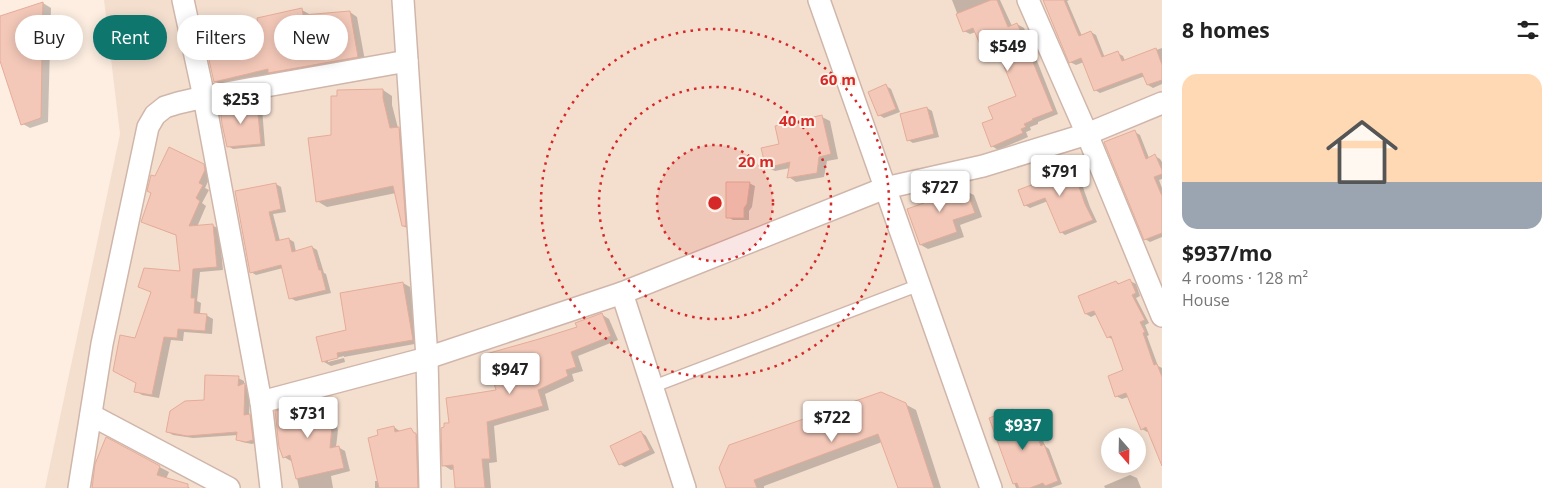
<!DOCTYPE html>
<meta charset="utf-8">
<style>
:root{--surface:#fff;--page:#f6f6f6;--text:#222;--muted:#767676;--accent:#0f766e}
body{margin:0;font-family:"Open Sans",sans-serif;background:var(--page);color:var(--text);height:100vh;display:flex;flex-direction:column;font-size:19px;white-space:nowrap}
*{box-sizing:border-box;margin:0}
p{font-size:16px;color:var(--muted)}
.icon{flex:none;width:28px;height:28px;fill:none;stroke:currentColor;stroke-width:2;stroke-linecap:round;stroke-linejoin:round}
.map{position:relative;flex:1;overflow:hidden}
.details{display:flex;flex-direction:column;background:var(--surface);width:400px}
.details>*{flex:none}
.banner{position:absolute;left:15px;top:15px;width:475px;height:45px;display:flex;gap:10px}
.needle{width:32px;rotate:160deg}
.controls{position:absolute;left:1101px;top:428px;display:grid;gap:10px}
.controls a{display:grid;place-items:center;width:45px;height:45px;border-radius:50%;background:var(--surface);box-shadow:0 2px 12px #0003;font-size:25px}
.price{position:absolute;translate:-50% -42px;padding:0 11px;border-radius:5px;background:#fff;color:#222;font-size:16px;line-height:32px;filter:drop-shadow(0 1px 2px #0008)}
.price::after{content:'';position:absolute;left:50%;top:30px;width:15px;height:11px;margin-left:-8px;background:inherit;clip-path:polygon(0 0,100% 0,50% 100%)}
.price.current{background:var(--accent);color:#fff}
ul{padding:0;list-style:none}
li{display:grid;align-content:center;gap:10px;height:265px;padding:0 20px}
li span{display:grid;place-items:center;height:155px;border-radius:15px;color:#555}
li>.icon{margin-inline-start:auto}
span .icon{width:90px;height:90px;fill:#fffc;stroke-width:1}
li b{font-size:21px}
h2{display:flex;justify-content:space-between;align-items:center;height:60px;padding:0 20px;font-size:21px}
.chip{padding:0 18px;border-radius:22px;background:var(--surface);box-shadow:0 2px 12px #0003;font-size:18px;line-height:45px}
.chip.current{background:var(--accent);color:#fff}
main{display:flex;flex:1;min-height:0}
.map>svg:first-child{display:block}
.residential{fill:#f4dfcf;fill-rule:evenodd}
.shadow{fill:#0003}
.building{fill:#f3c8b8;stroke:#e5ac98}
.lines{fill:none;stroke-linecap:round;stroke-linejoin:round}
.lane-casing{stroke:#d0b6aa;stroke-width:14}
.street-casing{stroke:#d0b6aa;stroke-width:24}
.lane{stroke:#fff;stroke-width:11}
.street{stroke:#fff;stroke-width:21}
.ring{fill:none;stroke:#d62828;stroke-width:2.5;stroke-dasharray:2.5 5}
.centre{fill:#d62828;stroke:#fff3e7;stroke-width:2.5}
.ring-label{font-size:15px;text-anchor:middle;font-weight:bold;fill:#d62828;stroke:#fff3e7;stroke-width:4;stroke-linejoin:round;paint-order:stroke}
</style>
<main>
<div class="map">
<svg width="1162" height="488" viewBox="0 0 1162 488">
<rect width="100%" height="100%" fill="#fdeee1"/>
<path class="residential" d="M104 0H1162V488H45L120 134ZM1110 436H1138V464H1110Z"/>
<g class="shadow">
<polygon points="952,0 1000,0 1012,26 1017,24 1024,28 1058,114 1038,122 1038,124 1030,127 1031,130 1026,132 1028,137 998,150 992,146 994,119 1018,97 998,48 990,52 983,48 976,32 970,34 964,31"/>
<polygon points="1044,0 1069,0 1067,1 1082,36 1091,32 1096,35 1105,58 1118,53 1123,56 1125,61 1162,48 1162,84 1153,88 1148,85 1145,76 1100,93 1095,90 1084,62 1076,65 1070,62"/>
<polygon points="43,3 51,8 48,122 30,128 23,124 0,57 0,18"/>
<polygon points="302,10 309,14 309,16 350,12 357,17 365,61 277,76 272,74 222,85 215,81 261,30"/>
<polygon points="886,86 891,89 900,112 884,118 879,115"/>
<polygon points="383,90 392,96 392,105 398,128 408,134 413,231 403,226 396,193 327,207 317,201 333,137"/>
<polygon points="257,105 262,108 265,146 233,149 228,146"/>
<polygon points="927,108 932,111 939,137 913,143 908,140"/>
<polygon points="822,117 830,121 838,159 827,161 824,177 796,182 789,177 790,168 775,171 767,167"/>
<polygon points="1135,132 1140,135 1149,158 1155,156 1160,159 1162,162 1162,179 1159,180 1162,188 1162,237 1150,242 1145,239"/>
<polygon points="1070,163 1075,165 1090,207 1097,222 1065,235 1061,232 1048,201 1030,208 1025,205 1049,180"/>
<polygon points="203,165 210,169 211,175 205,188 209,190 202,203 206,206 197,227 212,225 219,229 223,270 200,272 197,301 201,303 200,314 206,315 213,319 212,334 184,332 183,341 171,340 159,398 142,395 136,391 137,383 136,340 152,292 139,286 181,272 178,236 149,225 156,178"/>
<polygon points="749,183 755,186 752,207 749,211 749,220 733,220 728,217"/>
<polygon points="276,184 281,187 286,212 273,214 280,241 289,239 294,242 296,252 312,247 317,250 324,273 326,274 331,293 296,301 290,298 283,268 256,275 251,272"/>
<polygon points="955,186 974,195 982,217 960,225 964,237 928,249 921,245 926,203"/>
<polygon points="1130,281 1136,284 1140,296 1136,298 1149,323 1145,325 1149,335 1147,336 1158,366 1162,368 1162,463 1149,431 1147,432 1142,429 1128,397 1122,399 1116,396 1125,371 1114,340 1108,337 1097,314 1091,317 1086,314 1116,282 1121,284"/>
<polygon points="403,283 410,287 420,343 344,357 344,356 328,360 328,362 344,358 345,362 331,366 324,362 348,331"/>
<polygon points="601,314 609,319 618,340 578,356 583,371 572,374 574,381 545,394 549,410 494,426 497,462 489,463 491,488 457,488 455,469 451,470 443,465 450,424 498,391 579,328"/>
<polygon points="238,378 244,381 244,384 250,387 249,415 255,418 258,442 252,444 242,442 237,439 238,435 193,438 173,435 168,432 205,401"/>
<polygon points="323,400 330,404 338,430 336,447 338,447 345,451 350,471 331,476 333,488 299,488 293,460 291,461 284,457"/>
<polygon points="905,404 916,410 941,488 899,488 882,442 764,486 764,488 727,488"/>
<polygon points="1013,411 1019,414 1020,418 1029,415 1035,418 1045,446 1049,449 1062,484 1051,488 1016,488 990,419"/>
<polygon points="394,427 401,432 410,430 419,436 424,488 375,488 375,481 378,481 380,436"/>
<polygon points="641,432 646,436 655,453 625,467 620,464"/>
<polygon points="106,439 169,472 166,479 182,483 190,488 93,488"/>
<polygon points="1130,475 1137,478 1141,488 1105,488 1104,486"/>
</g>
<g class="building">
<polygon points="991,0 997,0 1008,27 1017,23 1053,111 1032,119 1033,120 1024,124 1026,127 1021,129 1023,133 991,147 982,123 993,119 988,107 1016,96 995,44 982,49 973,28 963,32 956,14"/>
<polygon points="1043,0 1064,0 1079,36 1091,31 1102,57 1118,51 1122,61 1156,48 1162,65 1162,80 1147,85 1142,73 1094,91 1081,58 1069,63"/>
<polygon points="43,2 41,118 21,125 0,61 0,16"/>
<polygon points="302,8 303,15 350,11 358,57 268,73 268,69 214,82 205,42 259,29 257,18"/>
<polygon points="886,84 896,109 878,116 868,92"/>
<polygon points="383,89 383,98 390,128 399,127 406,226 402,226 393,186 316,202 308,138 331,135 331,96 337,96 337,90"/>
<polygon points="257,104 261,144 227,147 222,124 220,107"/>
<polygon points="927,107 934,134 907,141 900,114"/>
<polygon points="822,115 831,154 819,157 817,173 787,178 790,162 766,168 761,148 779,144 775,126"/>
<polygon points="1135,130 1146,159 1155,154 1162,170 1162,174 1154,177 1162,196 1162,233 1144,240 1104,142"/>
<polygon points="169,147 204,164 205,170 199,183 203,185 196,198 200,201 189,226 213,224 217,267 193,269 191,298 195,298 194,313 207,314 205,331 178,329 177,338 164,337 152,395 134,392 136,383 113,371 120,335 135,338 151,292 138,287 144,268 180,271 176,235 141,222 151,193 147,191 151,175 155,176"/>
<polygon points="1070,161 1085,204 1093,220 1060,233 1045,198 1024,206 1018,190 1047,179 1044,170"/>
<polygon points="726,182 750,182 747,204 744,208 744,218 726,218"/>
<polygon points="276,183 281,209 269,212 276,241 289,238 292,252 312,246 319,270 321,270 326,290 289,299 281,265 250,273 235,191"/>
<polygon points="955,185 957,192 966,189 975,213 953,220 957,232 920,245 907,209 924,203 921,193"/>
<polygon points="1130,279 1136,293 1132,295 1145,320 1140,322 1145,332 1143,333 1154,365 1157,364 1162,377 1162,466 1146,427 1141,430 1126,393 1115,397 1108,376 1123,370 1111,336 1107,338 1094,311 1085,314 1078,296 1116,281 1118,284"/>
<polygon points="403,282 413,340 337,353 338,358 322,362 316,337 346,330 340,293"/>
<polygon points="602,313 611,336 571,352 576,367 566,370 568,376 538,390 543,406 487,422 490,459 482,459 485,488 455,488 453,465 442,466 441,428 444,427 444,423 449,423 446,398 496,390 486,354 539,339 577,327 575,323"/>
<polygon points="205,375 239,376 238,386 245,383 244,415 250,414 253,440 246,442 236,440 237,432 187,436 166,432 170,411 185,401 204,400"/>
<polygon points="881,392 906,403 934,488 898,488 878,434 754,480 757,488 726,488 719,468 729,445"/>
<polygon points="323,398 332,426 330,448 339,446 344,468 296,479 290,455 283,458 279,447 275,411"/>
<polygon points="1013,409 1017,418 1029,414 1041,446 1044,444 1058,481 1045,486 1043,483 1030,488 1019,488 1017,483 1013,484 989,418"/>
<polygon points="394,426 395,432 411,428 414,433 416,433 418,488 379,488 368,438 378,435 377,430"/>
<polygon points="641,431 650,450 619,465 610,446"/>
<polygon points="106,437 160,466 157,475 188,484 188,488 92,488 95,464"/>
</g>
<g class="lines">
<g class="lane-casing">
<polyline id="lane" points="652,387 919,285"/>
</g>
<g class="street-casing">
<g id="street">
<polyline points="183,0 204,97 261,402 271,488"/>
<polyline points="403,0 427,358 430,488"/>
<polyline points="819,0 991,488"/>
<polyline points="1028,0 1087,134 1162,316"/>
<polyline points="622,293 685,488"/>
<polyline points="261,402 427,358 622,293 885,188 983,166 1087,134 1162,103"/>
<polyline points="91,415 229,488"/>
<polyline points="79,488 102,344 148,127 155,115 165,107 178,103 204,97 407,61"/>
</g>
</g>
<use href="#lane" class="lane"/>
<use href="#street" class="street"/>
</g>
<circle cx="715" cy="203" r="58" fill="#d62828" fill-opacity=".12"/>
<g class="ring">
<circle cx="715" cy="203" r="58"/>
<circle cx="715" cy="203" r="116"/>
<circle cx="715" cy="203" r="174"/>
</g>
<circle cx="715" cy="203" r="8" class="centre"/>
<g class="ring-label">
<text x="838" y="85">60 m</text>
<text x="797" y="126">40 m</text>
<text x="756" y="167">20 m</text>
</g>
</svg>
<div class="controls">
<a><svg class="needle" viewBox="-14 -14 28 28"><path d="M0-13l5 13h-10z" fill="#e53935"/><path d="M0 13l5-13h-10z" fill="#767676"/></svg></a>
</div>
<b class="price" style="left:1008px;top:72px">$549</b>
<b class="price" style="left:241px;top:125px">$253</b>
<b class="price" style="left:1060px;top:197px">$791</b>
<b class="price" style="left:940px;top:213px">$727</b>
<b class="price" style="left:510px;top:395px">$947</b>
<b class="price" style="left:308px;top:439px">$731</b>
<b class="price" style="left:832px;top:443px">$722</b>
<b class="price current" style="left:1023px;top:451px">$937</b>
<div class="banner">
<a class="chip">Buy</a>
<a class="chip current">Rent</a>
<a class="chip">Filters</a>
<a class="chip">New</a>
</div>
</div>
<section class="details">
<h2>8 homes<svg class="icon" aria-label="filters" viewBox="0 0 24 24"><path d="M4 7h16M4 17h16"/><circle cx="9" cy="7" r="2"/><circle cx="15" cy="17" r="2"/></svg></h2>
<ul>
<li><span style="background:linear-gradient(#ffd9b3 70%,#9aa5b1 0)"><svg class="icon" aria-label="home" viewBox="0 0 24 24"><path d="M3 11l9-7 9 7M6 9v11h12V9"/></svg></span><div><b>$937/mo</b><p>4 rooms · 128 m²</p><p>House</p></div></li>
</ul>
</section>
</main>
